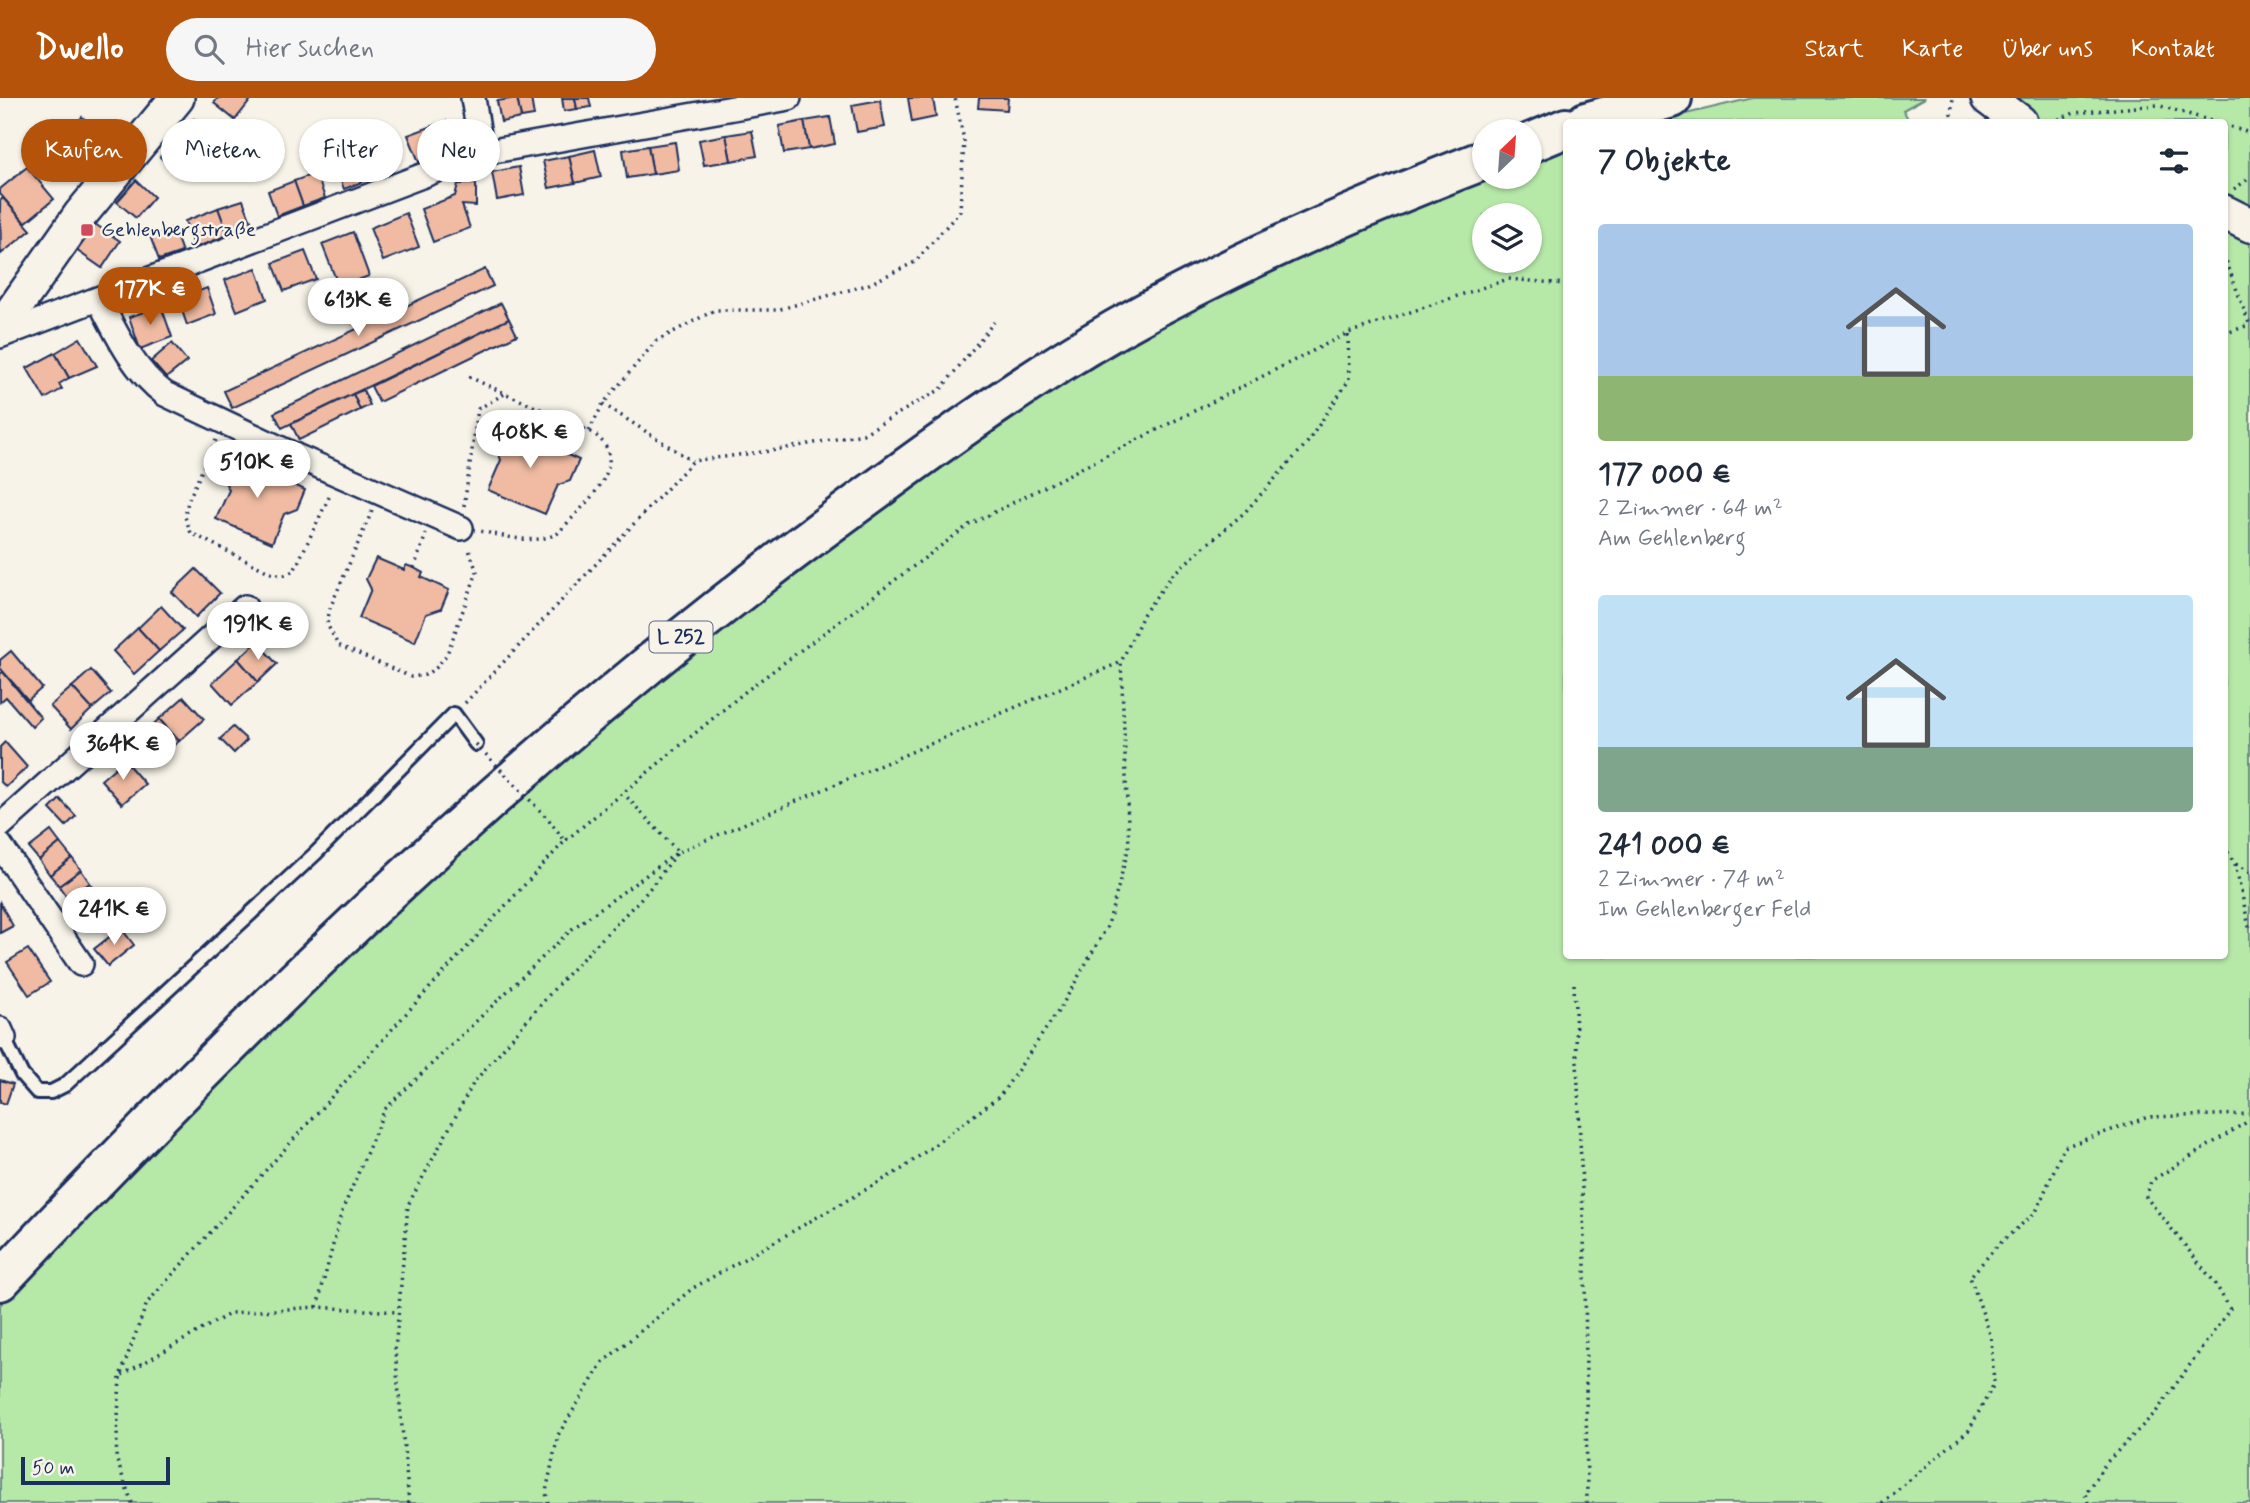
<!DOCTYPE html>
<html lang="de">
<meta charset="utf-8">
<style>
:root{--surface:#fff;--page:#f6f6f7;--text:#1f2937;--muted:#747a83;--accent:#b45309}
body{margin:0;font-family:Mynerve,sans-serif;background:var(--page);color:var(--text);height:100vh;display:flex;flex-direction:column;font-size:26px;white-space:nowrap}
*{box-sizing:border-box;margin:0}
p{font-size:23px;color:var(--muted)}
.icon{flex:none;width:38px;height:38px;fill:none;stroke:currentColor;stroke-width:2;stroke-linecap:round;stroke-linejoin:round}
.map{position:relative;flex:1;overflow:hidden}
.details{position:absolute;left:1563px;top:21px;width:665px;height:840px;display:flex;flex-direction:column;background:var(--surface);border-radius:7px;box-shadow:0 2px 5px #0004}
.details>*{flex:none}
.guide{position:absolute;left:21px;top:21px;width:665px;height:63px;display:flex;gap:14px}
.needle{width:46px;rotate:25deg}
.tools{position:absolute;left:1472px;top:21px;display:grid;gap:14px}
.tools a{display:grid;place-items:center;width:70px;height:70px;border-radius:50%;background:var(--surface);box-shadow:0 2px 5px #0004;font-size:35px}
.scale{position:absolute;left:21px;bottom:18px;width:149px;box-sizing:border-box;padding-left:7px;border:4px solid #1b2f5e;border-top:0;font-size:19px;line-height:24px;white-space:nowrap;color:#1b2f5e;-webkit-text-stroke:5px #f7f3e8;paint-order:stroke}
.price{position:absolute;translate:-50% -60px;padding:0 16px;border-radius:24px;background:#fff;color:#222;font-size:23px;line-height:46px;filter:drop-shadow(0 2px 4px #0008)}
.price::after{content:'';position:absolute;left:50%;top:42px;width:21px;height:16px;margin-left:-10px;background:inherit;clip-path:polygon(0 0,100% 0,50% 100%)}
.price.selected{background:var(--accent);color:#fff}
ul{padding:0;list-style:none}
li{display:grid;align-content:center;gap:14px;height:371px;padding:0 35px}
li span{display:grid;place-items:center;height:217px;border-radius:7px;color:#555}
li>.icon{margin-inline-start:auto}
span .icon{width:126px;height:126px;fill:#fffc;stroke-width:1}
li b{font-size:30px}
h2{display:flex;justify-content:space-between;align-items:center;height:84px;padding:0 35px;font-size:30px}
.tag{padding:0 24px;border-radius:32px;background:var(--surface);box-shadow:0 2px 5px #0004;font-size:24px;line-height:63px}
.tag.selected{background:var(--accent);color:#fff}
header{display:flex;align-items:center;gap:42px;box-sizing:border-box;height:98px;padding:0 35px;background:var(--accent);color:#fff}
header strong{font-size:33px}
nav{display:flex;gap:38px;margin-inline-start:auto;font-size:24px}
.search{width:490px;height:63px;background:var(--page);display:flex;align-items:center;gap:18px;box-sizing:border-box;padding:0 24px;border-radius:38px;color:var(--muted);font-size:26px}
.map>svg:first-child{display:block}
.green{fill:#b6e8a8;stroke:#688c83;stroke-width:2;fill-rule:evenodd}
.building{fill:#f0bba2;stroke:#1b2f5e;stroke-width:2}
.lines{fill:none;stroke-linecap:round;stroke-linejoin:round}
.lane-casing{stroke:#1b2f5e;stroke-width:18}
.street-casing{stroke:#1b2f5e;stroke-width:28}
.secondary-casing{stroke:#1b2f5e;stroke-width:38}
.highway-casing{stroke:#1b2f5e;stroke-width:44}
.path{stroke:#1b2f5e;stroke-width:3.5;stroke-dasharray:2 5;stroke-linecap:butt}
.lane{stroke:#f7f3e8;stroke-width:12}
.street{stroke:#f7f3e8;stroke-width:23}
.secondary{stroke:#f7f3e8;stroke-width:33}
.highway{stroke:#f7f3e8;stroke-width:38}
.path-bridge{stroke:#1b2f5e;stroke-width:3.5;stroke-dasharray:2 5;stroke-linecap:butt}
.poi-dot{fill:#d1495b;stroke:#f7f3e8;stroke-width:2.5}
.labels{text-anchor:middle;dominant-baseline:central;stroke-width:5;stroke-linejoin:round;paint-order:stroke}
.shield{fill:#f7f3e8;stroke:#5d6a87;stroke-width:2}
.shield-label{font-size:19px;font-weight:bold;fill:#1b2f5e}
.poi-label{font-size:21px;fill:#1b2f5e;stroke:#f7f3e8;text-anchor:start}
</style>
<header>
<strong>Dwello</strong>
<div class="search"><svg class="icon" aria-label="search" viewBox="0 0 24 24"><circle cx="10" cy="10" r="6"/><path d="M15 15l6 6"/></svg>Hier suchen</div>
<nav><a>Start</a><a>Karte</a><a>Über uns</a><a>Kontakt</a></nav>
</header>
<div class="map">
<svg width="2250" height="1405" viewBox="0 0 2250 1405">
<rect width="100%" height="100%" fill="#f7f3e8"/>
<filter id="ink" filterUnits="userSpaceOnUse"><feTurbulence type="fractalNoise" baseFrequency=".0143" numOctaves="2"/><feDisplacementMap in="SourceGraphic" scale="14" xChannelSelector="R" yChannelSelector="G"/><feConvolveMatrix kernelMatrix="1 2 1 2 8 2 1 2 1" color-interpolation-filters="sRGB"/></filter>
<g filter="url(#ink)">
<g class="green">
<polygon points="1753,0 1925,0 1903,12 1910,24 1652,24"/>
<path d="M2009 0H2250V1405H0V1207L253 941 430 773 770 487 1014 316 1194 210 1360 131 1494 79H1530V65L1566 52V858H2224V24H2042ZM1484 117H1530V163H1484Z"/>
</g>
<g class="building">
<polygon points="218,0 247,0 250,3 235,22 214,5"/>
<polygon points="517,0 531,0 534,18 521,20"/>
<polygon points="517,0 521,20 501,24 497,3"/>
<polygon points="562,0 575,0 577,11 564,13"/>
<polygon points="575,0 589,0 591,9 577,11"/>
<polygon points="908,0 933,0 936,19 912,24"/>
<polygon points="979,0 1008,0 1007,12 978,10"/>
<polygon points="880,2 885,29 857,34 852,7"/>
<polygon points="82,19 107,40 87,64 62,44"/>
<polygon points="830,19 835,46 809,51 804,23"/>
<polygon points="194,21 215,39 198,58 177,40"/>
<polygon points="446,23 456,50 419,64 408,37"/>
<polygon points="804,23 809,51 784,55 779,28"/>
<polygon points="752,33 757,58 731,63 726,37"/>
<polygon points="726,37 731,63 704,67 699,42"/>
<polygon points="177,40 198,58 181,78 160,59"/>
<polygon points="675,44 679,72 653,76 648,48"/>
<polygon points="648,48 653,76 627,80 623,52"/>
<polygon points="384,51 392,73 367,82 359,61"/>
<polygon points="595,52 601,79 575,85 569,58"/>
<polygon points="569,58 575,85 549,90 543,63"/>
<polygon points="359,61 367,82 344,91 336,70"/>
<polygon points="27,69 54,101 25,125 0,96 0,91"/>
<polygon points="519,69 524,97 497,102 492,74"/>
<polygon points="316,75 325,100 303,108 294,83"/>
<polygon points="136,82 154,99 136,120 117,104"/>
<polygon points="294,83 303,108 277,118 268,93"/>
<polygon points="458,86 476,86 476,108 462,107 470,130 433,144 421,111 455,98"/>
<polygon points="3,100 31,132 1,156 0,103"/>
<polygon points="243,102 253,128 228,137 218,110"/>
<polygon points="218,110 228,137 195,150 185,123"/>
<polygon points="406,115 419,149 383,163 370,130"/>
<polygon points="95,126 120,143 102,170 76,152"/>
<polygon points="173,130 182,154 159,162 150,138"/>
<polygon points="353,134 369,178 339,189 322,146"/>
<polygon points="305,153 316,181 284,193 273,165"/>
<polygon points="256,170 267,201 237,213 225,182"/>
<polygon points="485,171 493,188 232,310 224,293"/>
<polygon points="207,190 216,216 187,227 178,201"/>
<polygon points="501,205 509,221 282,330 274,315"/>
<polygon points="161,208 172,239 140,251 129,219"/>
<polygon points="509,221 517,237 379,304 371,288"/>
<polygon points="80,240 97,268 69,280 55,255"/>
<polygon points="172,245 187,263 166,280 151,263"/>
<polygon points="55,255 69,280 59,286 62,291 45,301 27,270"/>
<polygon points="363,292 370,307 360,312 353,296"/>
<polygon points="353,296 360,312 299,342 291,326"/>
<polygon points="504,329 533,342 535,337 544,340 553,345 550,349 579,362 570,383 558,387 545,416 488,392 501,362 496,349"/>
<polygon points="232,360 261,372 263,367 279,374 277,379 305,392 297,411 284,416 272,445 216,421 229,392 223,380"/>
<polygon points="376,460 404,472 406,467 414,470 423,475 421,479 449,492 441,511 426,516 415,544 359,520 371,491 366,481"/>
<polygon points="196,471 220,495 196,519 172,494"/>
<polygon points="161,508 183,532 159,553 138,530"/>
<polygon points="138,530 159,553 134,576 113,553"/>
<polygon points="257,544 277,566 258,584 238,561"/>
<polygon points="11,553 42,590 28,602 0,570 0,562"/>
<polygon points="238,561 258,584 232,607 212,585"/>
<polygon points="91,572 111,595 92,611 72,589"/>
<polygon points="3,574 41,620 32,629 6,599 0,604 0,576"/>
<polygon points="72,589 92,611 71,631 50,608"/>
<polygon points="184,599 204,621 179,643 159,621"/>
<polygon points="159,621 179,643 158,662 138,641"/>
<polygon points="233,629 247,642 234,655 220,641"/>
<polygon points="5,644 27,669 6,689 0,683 0,649"/>
<polygon points="124,662 145,686 122,706 101,682"/>
<polygon points="60,701 76,718 66,728 50,711"/>
<polygon points="51,733 60,745 39,762 29,750"/>
<polygon points="60,745 72,760 50,777 39,762"/>
<polygon points="72,760 81,772 59,788 50,777"/>
<polygon points="81,772 90,785 68,801 59,788"/>
<polygon points="90,785 105,804 83,821 68,801"/>
<polygon points="0,805 13,828 0,835"/>
<polygon points="121,830 134,847 108,868 94,851"/>
<polygon points="28,851 50,884 29,897 7,864"/>
<polygon points="0,982 13,986 6,1006 0,1004"/>
</g>
<g class="lines">
<g class="lane-casing">
<polyline id="lane" points="4,940 22,977 37,994 51,994 65,987 316,755 454,616 476,646"/>
</g>
<g class="street-casing">
<g id="street">
<polyline points="473,0 482,55"/>
<path d="M99 202C117 237 133 272 165 296L296 358 461 430"/>
<polyline points="0,238 482,55 789,0"/>
<polyline points="0,728 245,509"/>
<polyline points="0,747 81,866"/>
<polyline points="0,931 4,940"/>
</g>
</g>
<g class="secondary-casing">
<g id="secondary">
<polyline points="1988,0 2020,24"/>
<polyline points="2224,114 2250,127"/>
<polyline points="0,231 81,116 177,0"/>
</g>
</g>
<g class="highway-casing">
<g id="highway">
<polyline points="1586,24 1672,0"/>
<polyline points="1530,45 1566,30"/>
<path d="M0 1183C255 913 521 654 820 433 916 362 1012 291 1116 231 1232 165 1359 110 1484 62"/>
</g>
</g>
<g class="path">
<polyline points="1950,24 1953,0"/>
<polyline points="2052,24 2074,15 2157,7 2215,24"/>
<polyline points="2224,27 2250,35"/>
<polyline points="2234,91 2250,80"/>
<polyline points="2224,157 2250,228"/>
<polyline points="2224,236 2249,227"/>
<path d="M469 279 589 333C640 362 581 409 558 435 535 448 505 438 480 433"/>
<polyline points="603,306 692,363"/>
<polyline points="589,333 603,306 656,243 715,212 777,212 867,187 915,164 960,113 964,42 955,0"/>
<polyline points="216,342 188,403 185,419 191,435 273,476 284,477 294,473 331,395"/>
<polyline points="464,408 478,311 506,295"/>
<polyline points="372,413 330,510 327,526 338,547 411,579 425,577 437,569 447,556 477,474 468,449"/>
<polyline points="414,470 426,436"/>
<polyline points="465,605 693,363 777,352 863,336 941,291 994,224"/>
<polyline points="549,722 565,743 746,593 969,427 1348,235 1508,181 1566,186"/>
<polyline points="2224,748 2235,766 2250,833"/>
<polyline points="2236,766 2250,774"/>
<polyline points="1574,886 1585,1167 1587,1405"/>
<polyline points="317,1209 341,1116 385,1011 572,831 678,754 1121,564"/>
<polyline points="122,1277 231,1215 317,1209 398,1214"/>
<polyline points="132,1405 116,1360 120,1278 147,1205 412,909 565,743"/>
<polyline points="409,1405 395,1253 408,1107 474,984 561,883 647,794 678,754 624,696"/>
<polyline points="548,1405 546,1394 558,1337 603,1264 693,1190 902,1071 1000,998 1061,909 1108,827 1129,748 1121,564 1144,515 1174,475 1245,414 1307,345 1349,282 1348,235"/>
<polyline points="1882,1405 1969,1332 1994,1286 1991,1239 1970,1179 1999,1146 2036,1114 2064,1049 2148,1019 2250,1016"/>
<polyline points="2088,1405 2085,1396 2106,1365 2156,1314 2230,1211 2215,1185 2146,1099 2151,1083 2250,1022"/>
</g>
<use href="#lane" class="lane"/>
<use href="#street" class="street"/>
<use href="#secondary" class="secondary"/>
<use href="#highway" class="highway"/>
<polyline class="path-bridge" points="476,646 549,722"/>
</g>
</g>
<rect class="poi-dot" x="80" y="125" width="14" height="14" rx="3.5"/>
<g class="labels">
<rect class="shield" x="649.5" y="523.5" width="63" height="31" rx="5"/>
<g class="shield-label">
<text x="681" y="539">L 252</text>
</g>
<g class="poi-label">
<text x="101" y="132">Gehlenbergstraße</text>
</g>
</g>
</svg>
<div class="tools">
<a><svg class="needle" viewBox="-14 -14 28 28"><path d="M0-13l5 13h-10z" fill="#e53935"/><path d="M0 13l5-13h-10z" fill="#747a83"/></svg></a>
<a><svg class="icon" aria-label="layers" viewBox="0 0 24 24"><path d="M12 4l9 5-9 5-9-5zM3 14l9 5 9-5"/></svg></a>
</div>
<div class="scale">50 m</div>
<b class="price selected" style="left:150px;top:229px">177K €</b>
<b class="price" style="left:358px;top:240px">613K €</b>
<b class="price" style="left:530px;top:372px">408K €</b>
<b class="price" style="left:257px;top:402px">510K €</b>
<b class="price" style="left:258px;top:564px">191K €</b>
<b class="price" style="left:123px;top:684px">364K €</b>
<b class="price" style="left:114px;top:849px">241K €</b>
<div class="guide">
<a class="tag selected">Kaufen</a>
<a class="tag">Mieten</a>
<a class="tag">Filter</a>
<a class="tag">Neu</a>
</div>
<section class="details">
<h2>7 Objekte<svg class="icon" aria-label="filters" viewBox="0 0 24 24"><path d="M4 7h16M4 17h16"/><circle cx="9" cy="7" r="2"/><circle cx="15" cy="17" r="2"/></svg></h2>
<ul>
<li><span style="background:linear-gradient(#a9c7e8 70%,#8fb573 0)"><svg class="icon" aria-label="home" viewBox="0 0 24 24"><path d="M3 11l9-7 9 7M6 9v11h12V9"/></svg></span><div><b>177 000 €</b><p>2 Zimmer · 64 m²</p><p>Am Gehlenberg</p></div></li>
<li><span style="background:linear-gradient(#bfe0f5 70%,#7fa58c 0)"><svg class="icon" aria-label="home" viewBox="0 0 24 24"><path d="M3 11l9-7 9 7M6 9v11h12V9"/></svg></span><div><b>241 000 €</b><p>2 Zimmer · 74 m²</p><p>Im Gehlenberger Feld</p></div></li>
</ul>
</section>
</div>
